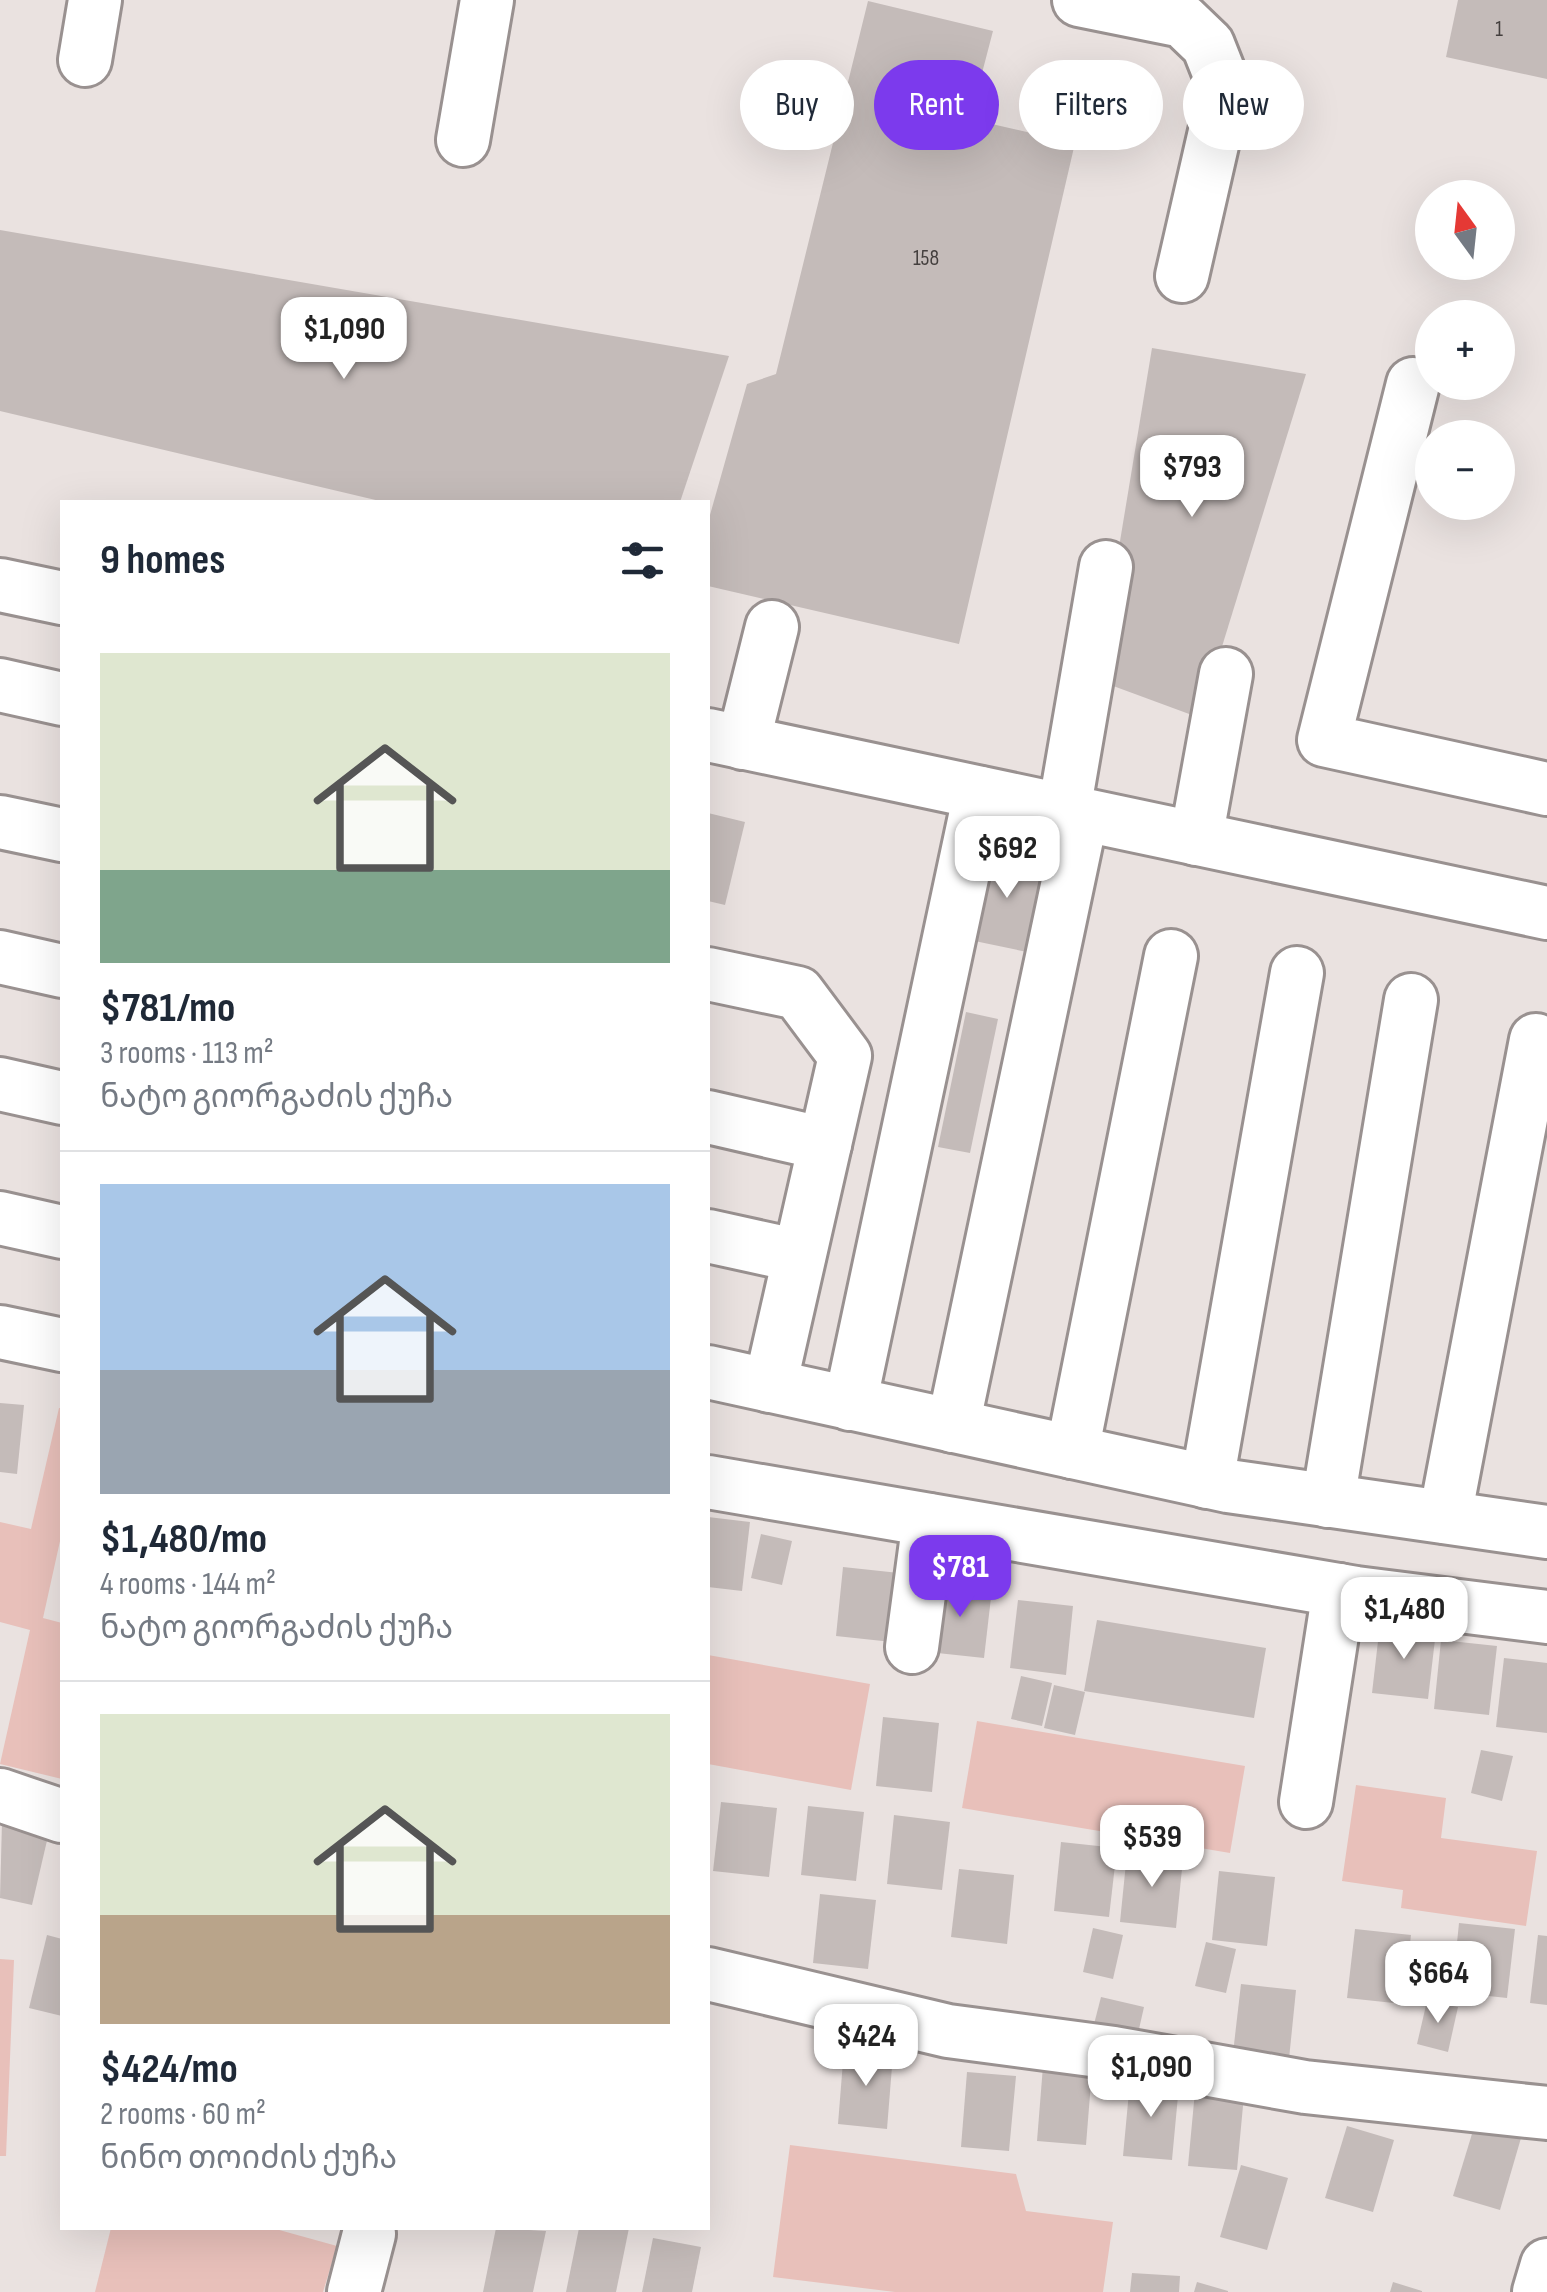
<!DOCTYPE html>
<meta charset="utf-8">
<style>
:root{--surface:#fff;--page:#f6f6f7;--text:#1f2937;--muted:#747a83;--line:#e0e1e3;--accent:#7c3aed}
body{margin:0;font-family:"Sofia Sans Condensed","Noto Sans Georgian",sans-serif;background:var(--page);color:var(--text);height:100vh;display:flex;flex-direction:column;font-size:38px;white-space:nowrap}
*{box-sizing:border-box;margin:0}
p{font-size:32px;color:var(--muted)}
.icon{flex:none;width:55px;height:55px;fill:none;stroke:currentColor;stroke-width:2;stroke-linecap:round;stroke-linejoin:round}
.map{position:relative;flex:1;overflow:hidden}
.side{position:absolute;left:60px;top:500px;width:650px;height:1730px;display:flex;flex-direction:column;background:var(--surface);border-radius:0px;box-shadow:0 10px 40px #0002}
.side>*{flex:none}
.banner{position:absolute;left:740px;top:60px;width:655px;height:90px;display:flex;gap:20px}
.needle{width:65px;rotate:345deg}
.buttons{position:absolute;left:1415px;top:180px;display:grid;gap:20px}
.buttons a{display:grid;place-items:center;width:100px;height:100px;border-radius:50%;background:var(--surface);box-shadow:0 10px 40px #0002;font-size:50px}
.price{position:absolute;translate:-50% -85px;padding:0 22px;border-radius:20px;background:#fff;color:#222;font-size:32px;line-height:65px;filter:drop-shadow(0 2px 5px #0008)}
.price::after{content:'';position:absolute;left:50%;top:60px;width:30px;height:22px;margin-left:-15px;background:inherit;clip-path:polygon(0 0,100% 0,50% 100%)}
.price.on{background:var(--accent);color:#fff}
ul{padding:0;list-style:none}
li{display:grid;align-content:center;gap:20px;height:530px;padding:0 40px}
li+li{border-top:2px solid var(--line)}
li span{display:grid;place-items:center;height:310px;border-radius:0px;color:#555}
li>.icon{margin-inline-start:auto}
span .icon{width:180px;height:180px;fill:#fffc;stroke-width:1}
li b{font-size:42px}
h2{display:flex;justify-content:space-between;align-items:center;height:120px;padding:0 40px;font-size:42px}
.tag{padding:0 35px;border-radius:45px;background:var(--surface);box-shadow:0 10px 40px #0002;font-size:35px;line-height:90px}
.tag.on{background:var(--accent);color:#fff}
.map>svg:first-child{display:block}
.green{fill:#e8c0ba}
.building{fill:#c4bbb9}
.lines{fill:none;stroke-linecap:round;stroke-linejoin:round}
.minor-casing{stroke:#999190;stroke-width:58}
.minor{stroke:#fff;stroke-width:52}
.labels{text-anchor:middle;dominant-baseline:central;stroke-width:9;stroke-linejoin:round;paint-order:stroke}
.number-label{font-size:22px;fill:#443f3e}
</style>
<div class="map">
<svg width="1547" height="2292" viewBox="0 0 1547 2292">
<rect width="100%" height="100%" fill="#eae2e0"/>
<g class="green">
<polygon points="59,1408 62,1408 62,1532 43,1618 62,1623 62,1779 0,1764 30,1630 0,1622 0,1522 31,1529"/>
<polygon points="708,1655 870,1684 851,1790 708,1764"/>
<polygon points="977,1721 1245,1766 1230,1853 962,1808"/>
<polygon points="1356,1785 1446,1798 1441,1838 1537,1851 1526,1926 1401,1908 1403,1890 1342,1881"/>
<polygon points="0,1959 14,1960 6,2156 0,2156"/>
<polygon points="790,2145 1016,2174 1026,2211 1113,2222 1103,2292 895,2292 773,2277"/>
<polygon points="111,2228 272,2228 337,2246 323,2292 95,2292"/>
</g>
<g class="building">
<polygon points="1458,0 1547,0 1547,79 1446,57"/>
<polygon points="868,1 993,31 970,119 1075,143 959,644 708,586 708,522 747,384 776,374"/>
<polygon points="0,230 729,356 680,502 384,502 0,411"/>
<polygon points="1152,348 1306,374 1200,718 1097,680"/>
<polygon points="708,813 745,822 725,905 708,901"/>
<polygon points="982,850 1050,864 1032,953 965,939"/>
<polygon points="966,1012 998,1019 970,1153 938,1147"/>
<polygon points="0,1403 24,1405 17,1474 0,1472"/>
<polygon points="708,1517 750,1522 742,1591 708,1587"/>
<polygon points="761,1534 792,1541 782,1585 751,1578"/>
<polygon points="843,1567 899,1573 892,1642 836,1636"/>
<polygon points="936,1583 992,1589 984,1658 928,1652"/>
<polygon points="1018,1600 1073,1606 1066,1675 1010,1668"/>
<polygon points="1097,1620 1266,1648 1254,1718 1084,1691"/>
<polygon points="1380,1624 1436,1631 1428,1699 1372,1693"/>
<polygon points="1441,1640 1497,1646 1489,1715 1434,1709"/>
<polygon points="1504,1658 1547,1663 1547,1733 1496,1727"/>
<polygon points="1021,1676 1052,1683 1042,1726 1011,1719"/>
<polygon points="1054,1685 1085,1692 1075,1735 1044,1728"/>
<polygon points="883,1717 939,1723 932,1792 876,1786"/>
<polygon points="1481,1750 1513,1756 1502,1801 1471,1793"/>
<polygon points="721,1802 777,1808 769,1877 713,1871"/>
<polygon points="808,1806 864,1812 856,1881 801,1875"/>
<polygon points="894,1815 950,1822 942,1890 887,1884"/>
<polygon points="2,1821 49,1832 32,1905 0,1898"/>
<polygon points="1061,1842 1117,1848 1109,1917 1054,1911"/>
<polygon points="1127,1853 1183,1859 1176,1928 1120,1922"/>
<polygon points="959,1869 1014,1875 1007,1944 951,1937"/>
<polygon points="1219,1871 1275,1877 1267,1946 1212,1940"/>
<polygon points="820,1894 876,1900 868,1969 813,1963"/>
<polygon points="1459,1923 1515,1929 1507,1998 1452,1992"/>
<polygon points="1093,1928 1123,1935 1113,1979 1083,1972"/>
<polygon points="1355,1929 1411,1935 1403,2004 1347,1998"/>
<polygon points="47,1935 62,1939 62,2016 29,2008"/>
<polygon points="1538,1935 1547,1936 1547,2005 1530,2003"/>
<polygon points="1206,1942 1236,1949 1226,1993 1195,1986"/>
<polygon points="1241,1984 1296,1990 1289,2059 1233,2053"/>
<polygon points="1101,1997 1144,2007 1137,2038 1093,2028"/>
<polygon points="1427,2001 1458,2007 1448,2052 1417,2044"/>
<polygon points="844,2049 893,2054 887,2129 838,2124"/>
<polygon points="1043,2066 1092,2070 1086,2145 1037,2141"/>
<polygon points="967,2072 1016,2076 1009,2151 961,2147"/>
<polygon points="1130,2081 1179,2085 1172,2160 1123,2156"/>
<polygon points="1195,2091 1244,2095 1237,2170 1188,2166"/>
<polygon points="1475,2124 1521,2138 1500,2210 1453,2196"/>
<polygon points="1347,2126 1394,2140 1373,2212 1325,2198"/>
<polygon points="1241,2165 1288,2178 1267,2250 1220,2237"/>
<polygon points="496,2228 546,2231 533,2292 483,2292"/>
<polygon points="579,2228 629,2228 616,2292 566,2292"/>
<polygon points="653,2238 701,2247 692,2292 642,2292"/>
<polygon points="1132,2273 1180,2276 1179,2292 1130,2292"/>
<polygon points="1197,2282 1228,2291 1228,2292 1194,2292"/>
<polygon points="1393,2282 1422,2291 1422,2292 1390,2292"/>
</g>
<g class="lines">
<g class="minor-casing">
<g id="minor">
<polyline points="1079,0 1183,21 1208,45 1225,88 1182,276"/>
<polyline points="85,60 95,0"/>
<polyline points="463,140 487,0"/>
<polyline points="1413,384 1324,740 1547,789"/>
<polyline points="0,585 62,598"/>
<polyline points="0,685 62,699"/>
<polyline points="708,735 1547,913"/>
<polyline points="743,743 772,627"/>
<polyline points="1064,811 1106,567"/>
<polyline points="0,822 62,835"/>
<polyline points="1196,839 1226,674"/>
<polyline points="0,957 62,971"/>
<polyline points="708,974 798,993 845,1056 770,1386"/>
<polyline points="0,1084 62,1098"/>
<polyline points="708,1117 825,1144"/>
<polyline points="0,1218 62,1232"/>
<polyline points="708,1236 799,1256"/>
<polyline points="0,1332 62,1345"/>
<polyline points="708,1372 1228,1486 1547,1532"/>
<polyline points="850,1404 980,793"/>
<polyline points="953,1426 1082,815"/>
<polyline points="1072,1452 1171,956"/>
<polyline points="708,1482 1356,1593 1547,1617"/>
<polyline points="1207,1482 1297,973"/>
<polyline points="1328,1501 1411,1000"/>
<polyline points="1445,1517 1536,1040"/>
<polyline points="912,1647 929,1520"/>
<polyline points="0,1795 62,1816"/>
<polyline points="1306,1802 1339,1590"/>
<polyline points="708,1974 948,2031 1114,2053 1305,2087 1547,2113"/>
<polyline points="354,2292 369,2234"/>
<polyline points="1539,2292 1547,2265"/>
</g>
</g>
<use href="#minor" class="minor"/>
</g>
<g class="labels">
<g class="number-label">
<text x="1499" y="29">1</text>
<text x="926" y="258">158</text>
</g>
</g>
</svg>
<div class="buttons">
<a><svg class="needle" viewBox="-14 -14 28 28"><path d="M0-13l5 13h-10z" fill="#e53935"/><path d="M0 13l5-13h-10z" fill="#747a83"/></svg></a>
<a>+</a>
<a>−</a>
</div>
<b class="price" style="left:344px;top:382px">$1,090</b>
<b class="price" style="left:1192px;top:520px">$793</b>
<b class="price" style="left:1007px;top:901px">$692</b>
<b class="price on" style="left:960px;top:1620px">$781</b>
<b class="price" style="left:1404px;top:1662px">$1,480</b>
<b class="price" style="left:1152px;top:1890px">$539</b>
<b class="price" style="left:1438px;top:2026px">$664</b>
<b class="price" style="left:866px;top:2089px">$424</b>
<b class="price" style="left:1151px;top:2120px">$1,090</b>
<div class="banner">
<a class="tag">Buy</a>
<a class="tag on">Rent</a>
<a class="tag">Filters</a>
<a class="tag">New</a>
</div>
<section class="side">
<h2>9 homes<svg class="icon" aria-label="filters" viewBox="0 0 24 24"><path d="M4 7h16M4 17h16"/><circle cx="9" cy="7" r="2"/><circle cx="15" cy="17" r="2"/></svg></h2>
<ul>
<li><span style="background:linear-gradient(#dfe7d0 70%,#7fa58c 0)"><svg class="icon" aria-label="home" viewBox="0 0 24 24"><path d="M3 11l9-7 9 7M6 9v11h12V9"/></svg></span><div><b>$781/mo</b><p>3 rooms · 113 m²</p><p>ნატო გიორგაძის ქუჩა</p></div></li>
<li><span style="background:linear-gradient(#a9c7e8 60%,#9aa5b1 0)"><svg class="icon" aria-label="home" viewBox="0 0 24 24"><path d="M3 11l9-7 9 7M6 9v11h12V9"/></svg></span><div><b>$1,480/mo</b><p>4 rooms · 144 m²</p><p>ნატო გიორგაძის ქუჩა</p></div></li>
<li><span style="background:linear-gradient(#dfe7d0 65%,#b9a48a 0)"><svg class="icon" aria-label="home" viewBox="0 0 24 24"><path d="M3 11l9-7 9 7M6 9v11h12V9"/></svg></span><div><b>$424/mo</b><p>2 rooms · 60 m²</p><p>ნინო თოიძის ქუჩა</p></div></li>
</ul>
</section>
</div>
